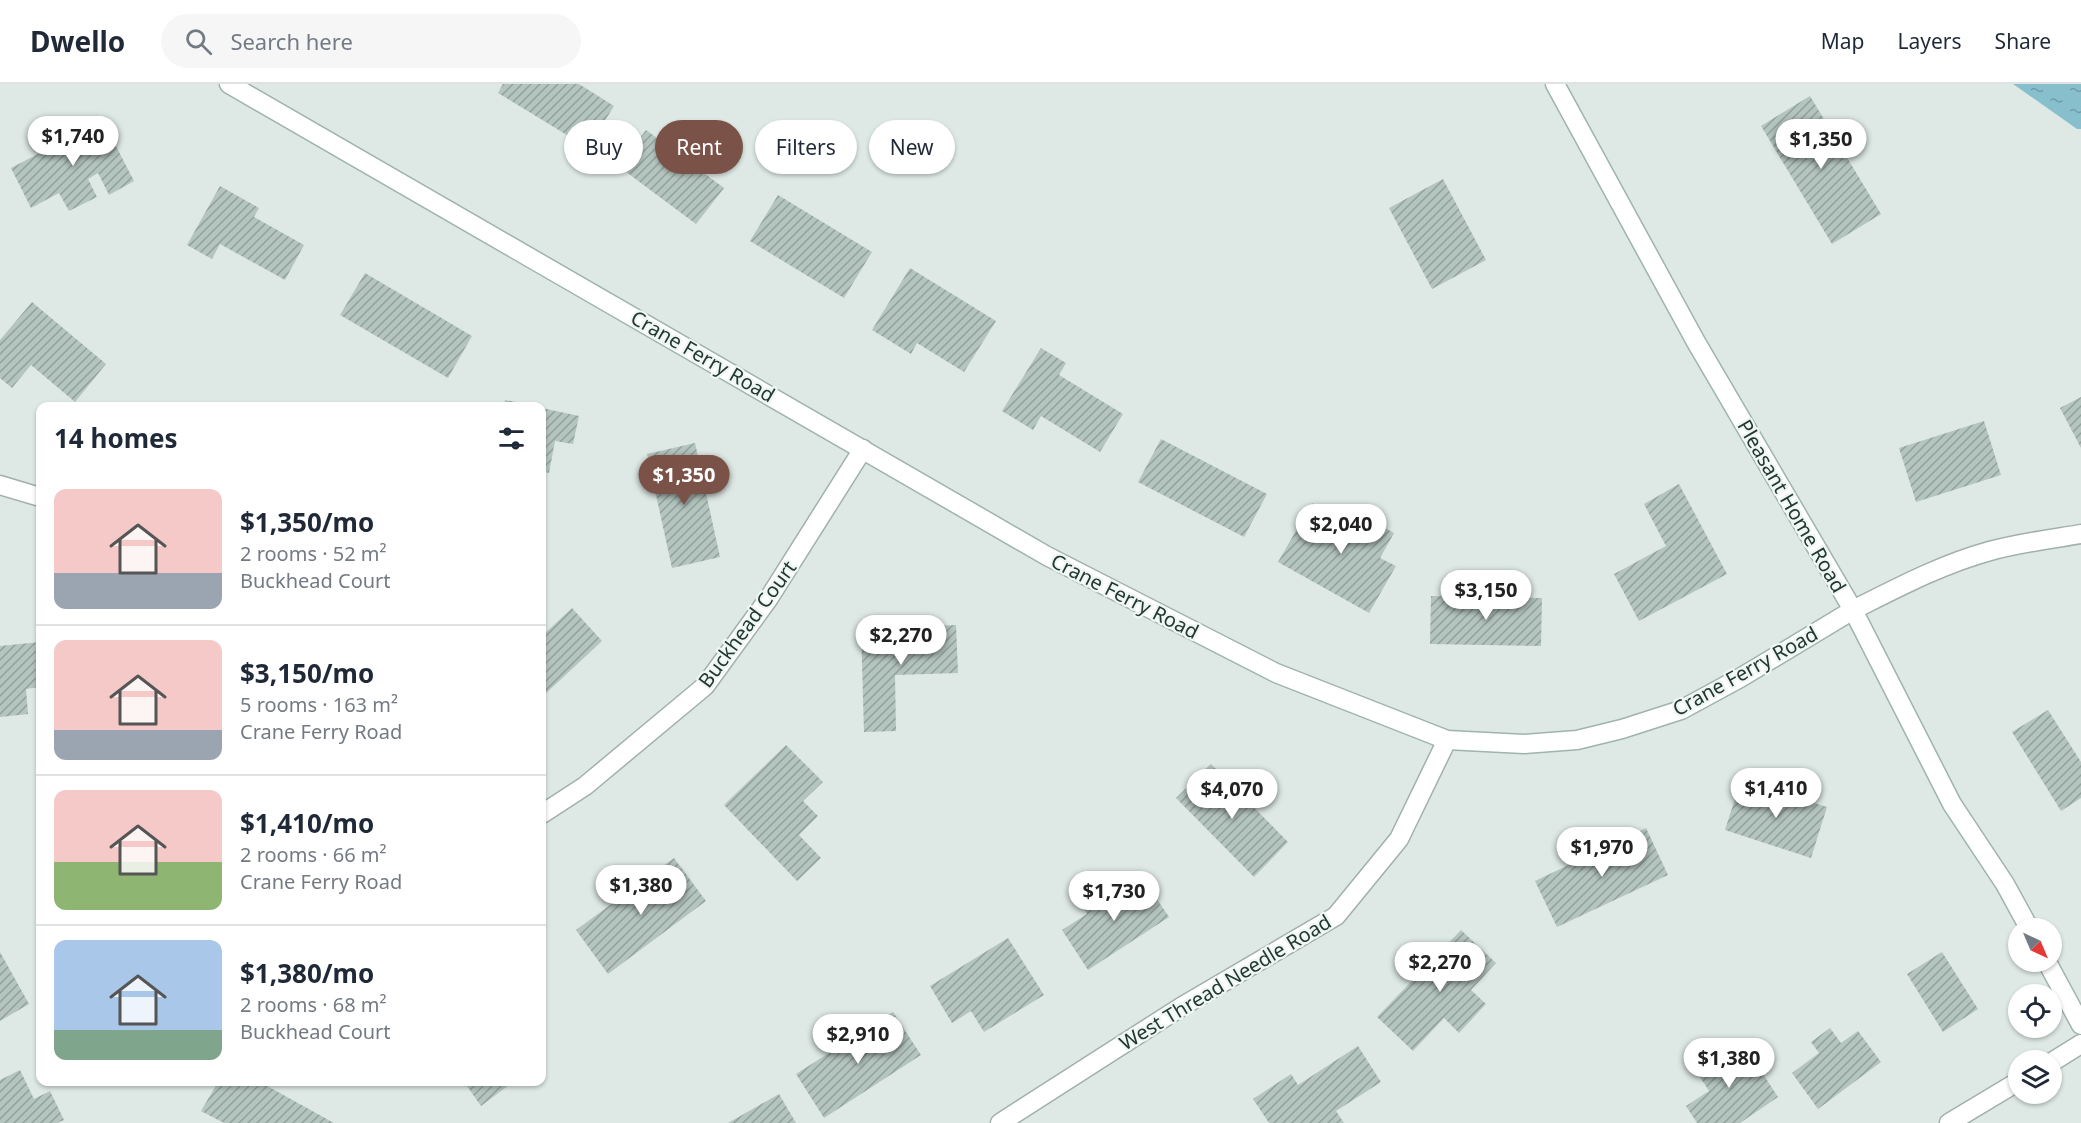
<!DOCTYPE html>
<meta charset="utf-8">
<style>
:root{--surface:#fff;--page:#f6f6f7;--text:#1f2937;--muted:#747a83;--line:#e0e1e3;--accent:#7b5247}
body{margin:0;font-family:"Noto Sans",sans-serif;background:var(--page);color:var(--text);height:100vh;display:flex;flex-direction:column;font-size:22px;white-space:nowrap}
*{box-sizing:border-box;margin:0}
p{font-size:20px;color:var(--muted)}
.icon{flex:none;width:33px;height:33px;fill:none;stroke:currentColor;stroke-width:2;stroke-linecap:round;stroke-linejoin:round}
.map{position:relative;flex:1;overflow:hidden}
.panel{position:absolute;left:36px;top:318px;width:510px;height:684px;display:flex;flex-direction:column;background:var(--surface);border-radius:12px;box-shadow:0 2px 4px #0004}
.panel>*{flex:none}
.banner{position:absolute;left:564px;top:36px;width:570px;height:54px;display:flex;gap:12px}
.needle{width:39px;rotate:136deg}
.tools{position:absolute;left:2008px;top:834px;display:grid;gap:12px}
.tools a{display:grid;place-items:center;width:54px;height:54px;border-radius:50%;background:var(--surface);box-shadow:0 2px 4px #0004;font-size:30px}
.price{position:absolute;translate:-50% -51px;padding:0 14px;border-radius:21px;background:#fff;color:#222;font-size:20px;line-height:39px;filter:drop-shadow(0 2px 3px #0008)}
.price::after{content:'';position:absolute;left:50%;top:36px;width:18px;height:14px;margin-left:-9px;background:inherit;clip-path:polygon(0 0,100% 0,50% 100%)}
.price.on{background:var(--accent);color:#fff}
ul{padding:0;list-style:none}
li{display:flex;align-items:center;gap:18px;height:150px;padding:0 18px}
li+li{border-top:2px solid var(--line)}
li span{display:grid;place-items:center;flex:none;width:168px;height:120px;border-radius:12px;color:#555}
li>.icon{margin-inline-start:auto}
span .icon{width:72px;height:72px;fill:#fffc;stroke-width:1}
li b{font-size:26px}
h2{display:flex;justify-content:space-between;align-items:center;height:72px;padding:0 18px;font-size:26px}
.tag{padding:0 21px;border-radius:27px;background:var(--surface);box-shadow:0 2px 4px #0004;font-size:21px;line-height:54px}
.tag.on{background:var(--accent);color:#fff}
header{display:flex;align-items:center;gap:36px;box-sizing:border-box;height:84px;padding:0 30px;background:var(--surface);border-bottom:2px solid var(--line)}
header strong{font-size:28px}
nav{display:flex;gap:33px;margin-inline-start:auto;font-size:21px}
.search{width:420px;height:54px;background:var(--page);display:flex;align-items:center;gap:15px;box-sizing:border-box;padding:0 21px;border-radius:33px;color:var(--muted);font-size:22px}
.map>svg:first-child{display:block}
.water{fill:url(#water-ripples)}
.building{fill:url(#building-hatch)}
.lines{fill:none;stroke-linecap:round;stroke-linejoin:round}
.street-casing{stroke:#a2b0ac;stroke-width:21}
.secondary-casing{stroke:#9eb4ad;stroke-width:21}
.street{stroke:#fff;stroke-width:18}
.secondary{stroke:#fff;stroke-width:18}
.labels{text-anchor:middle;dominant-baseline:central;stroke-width:4.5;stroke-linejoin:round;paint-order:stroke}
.street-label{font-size:20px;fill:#213833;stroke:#eff6f3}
</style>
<header>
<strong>Dwello</strong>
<div class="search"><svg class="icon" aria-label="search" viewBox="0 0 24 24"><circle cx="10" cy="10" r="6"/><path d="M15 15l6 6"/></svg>Search here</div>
<nav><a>Map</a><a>Layers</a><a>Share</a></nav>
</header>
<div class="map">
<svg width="2081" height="1039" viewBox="0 0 2081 1039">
<defs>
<pattern id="water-ripples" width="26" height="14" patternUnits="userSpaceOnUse" patternTransform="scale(1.5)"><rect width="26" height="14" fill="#88bfcd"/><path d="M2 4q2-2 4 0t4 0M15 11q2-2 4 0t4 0" fill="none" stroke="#6f9ca7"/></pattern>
<pattern id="building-hatch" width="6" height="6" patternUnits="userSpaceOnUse" patternTransform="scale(1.5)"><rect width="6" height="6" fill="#b4c4be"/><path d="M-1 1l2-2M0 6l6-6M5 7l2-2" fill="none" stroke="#92a09b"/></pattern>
</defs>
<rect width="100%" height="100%" fill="#dee9e5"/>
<polygon class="water" points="2013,0 2081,0 2081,45 2077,45"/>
<g class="building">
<polygon points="503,0 579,0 614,22 588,64 498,9"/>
<polygon points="1810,12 1881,130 1832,160 1761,42"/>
<polygon points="69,33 78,50 103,37 134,97 109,111 98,89 88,95 97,113 69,127 59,109 31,124 11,84 59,59 51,43"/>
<polygon points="646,46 724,104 696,140 618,82"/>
<polygon points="1443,95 1486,176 1432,205 1389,124"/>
<polygon points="220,102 259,124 254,133 304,161 285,196 220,160 212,175 187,161"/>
<polygon points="778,111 872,168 844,214 750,157"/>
<polygon points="910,184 996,237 964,288 917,259 911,270 872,246"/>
<polygon points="365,189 472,252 448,294 340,231"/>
<polygon points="32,218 106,280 75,318 31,281 12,304 0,294 0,256"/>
<polygon points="1041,264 1066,279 1059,291 1123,330 1100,368 1041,332 1033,346 1002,327"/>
<polygon points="2081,313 2081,364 2060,324"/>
<polygon points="505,316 531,321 531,322 504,322"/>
<polygon points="542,324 579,332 573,360 555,357 549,389 542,387"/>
<polygon points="1984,337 2001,391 1916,418 1899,364"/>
<polygon points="1161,355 1267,410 1244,453 1138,398"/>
<polygon points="695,359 720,473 672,484 647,370"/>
<polygon points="1679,400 1727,490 1639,537 1614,490 1666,462 1644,420"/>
<polygon points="1312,419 1343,436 1350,424 1394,449 1380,474 1396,482 1369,529 1278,478"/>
<polygon points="1431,512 1542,514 1541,562 1430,560"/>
<polygon points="572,524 602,557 543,612 542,610 542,552"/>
<polygon points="956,541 958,589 895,591 896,647 864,648 861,545"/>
<polygon points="40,558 40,603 26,605 28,630 0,633 0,562"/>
<polygon points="2048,626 2081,678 2081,714 2061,727 2012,648"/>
<polygon points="786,661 823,698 803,717 818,732 799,751 821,774 797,797 724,721"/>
<polygon points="1211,680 1288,758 1254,793 1176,714"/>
<polygon points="1741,696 1827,723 1811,774 1725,746"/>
<polygon points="1646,744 1668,791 1557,843 1535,797"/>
<polygon points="674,774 706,817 608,890 576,846"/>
<polygon points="1142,793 1169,833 1088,886 1062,846 1087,830 1081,821 1104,806 1109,815"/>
<polygon points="1461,846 1496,879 1471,906 1486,920 1459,949 1444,934 1413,967 1377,933"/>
<polygon points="1008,854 1044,911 984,948 971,927 952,939 930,902"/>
<polygon points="0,868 29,920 0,937"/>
<polygon points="1942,868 1978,925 1943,948 1907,890"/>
<polygon points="893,928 921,971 824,1034 796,990"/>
<polygon points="1830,944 1841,959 1858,947 1881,978 1818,1025 1792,989 1819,969 1811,958"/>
<polygon points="1713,960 1726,982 1748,967 1778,1013 1740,1039 1697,1039 1686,1022 1709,1007 1689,976"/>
<polygon points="1358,962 1381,998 1336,1027 1344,1039 1269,1039 1253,1015 1291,990 1298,1001"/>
<polygon points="20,986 34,1015 50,1007 64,1036 57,1039 0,1039 0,996"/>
<polygon points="218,998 260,998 334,1039 224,1039 201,1027"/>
<polygon points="464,998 506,998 509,1001 481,1022"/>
<polygon points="779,1010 796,1039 728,1039"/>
</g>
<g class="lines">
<g class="street-casing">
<g id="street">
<polyline points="0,401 40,413"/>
<path d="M1853 526C1897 504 1942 480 1990 467 2019 459 2051 455 2081 450"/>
<polyline points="542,730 585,702 705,602 769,514 863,365"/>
<polyline points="2052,978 2081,960"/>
<polyline points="1000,1039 1181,923 1336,832 1399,755 1447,656"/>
<polyline points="1949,1039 2019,997"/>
</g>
</g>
<g class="secondary-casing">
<g id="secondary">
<polyline points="229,0 1047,472 1276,589 1447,656 1524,660 1577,656 1622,645 1681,626 1740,594 1853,526"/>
<polyline points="1555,0 1696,258 1853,526 1952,720 2005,800 2029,844"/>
<polyline points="2047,878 2081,941"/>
</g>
</g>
<use href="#street" class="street"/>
<use href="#secondary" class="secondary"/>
</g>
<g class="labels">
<g class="street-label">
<text transform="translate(703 272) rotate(30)">Crane Ferry Road</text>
<text transform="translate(1792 422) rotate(60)">Pleasant Home Road</text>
<text transform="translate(1125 512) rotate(27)">Crane Ferry Road</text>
<text transform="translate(747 540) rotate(-54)">Buckhead Court</text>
<text transform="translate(1745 587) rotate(-29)">Crane Ferry Road</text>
<text transform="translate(1225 898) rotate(-31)">West Thread Needle Road</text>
</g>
</g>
</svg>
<div class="tools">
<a><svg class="needle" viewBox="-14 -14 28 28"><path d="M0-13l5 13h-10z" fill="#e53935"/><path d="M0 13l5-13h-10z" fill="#747a83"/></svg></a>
<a><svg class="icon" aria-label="locate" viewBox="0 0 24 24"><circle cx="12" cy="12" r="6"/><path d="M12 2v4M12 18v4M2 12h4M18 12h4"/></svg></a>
<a><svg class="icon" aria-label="layers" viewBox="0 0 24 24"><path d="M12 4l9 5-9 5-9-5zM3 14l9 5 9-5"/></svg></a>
</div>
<b class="price" style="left:73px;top:83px">$1,740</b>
<b class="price" style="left:1821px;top:86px">$1,350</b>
<b class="price on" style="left:684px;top:422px">$1,350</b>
<b class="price" style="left:1341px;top:471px">$2,040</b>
<b class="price" style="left:1486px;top:537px">$3,150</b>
<b class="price" style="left:901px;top:582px">$2,270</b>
<b class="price" style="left:1776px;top:735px">$1,410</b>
<b class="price" style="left:1232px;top:736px">$4,070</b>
<b class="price" style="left:1602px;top:794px">$1,970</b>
<b class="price" style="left:641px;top:832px">$1,380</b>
<b class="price" style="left:1114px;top:838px">$1,730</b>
<b class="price" style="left:1440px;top:909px">$2,270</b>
<b class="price" style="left:858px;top:981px">$2,910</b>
<b class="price" style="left:1729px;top:1005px">$1,380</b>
<div class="banner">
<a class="tag">Buy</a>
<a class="tag on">Rent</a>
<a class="tag">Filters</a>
<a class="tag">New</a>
</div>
<section class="panel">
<h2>14 homes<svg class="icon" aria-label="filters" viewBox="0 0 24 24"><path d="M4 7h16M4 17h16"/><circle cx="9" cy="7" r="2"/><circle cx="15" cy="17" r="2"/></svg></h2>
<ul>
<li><span style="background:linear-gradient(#f6c9c9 70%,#9aa5b1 0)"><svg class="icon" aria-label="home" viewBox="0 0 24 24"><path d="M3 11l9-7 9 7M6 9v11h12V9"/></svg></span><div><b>$1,350/mo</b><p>2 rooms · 52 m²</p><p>Buckhead Court</p></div></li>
<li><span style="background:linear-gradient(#f6c9c9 75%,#9aa5b1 0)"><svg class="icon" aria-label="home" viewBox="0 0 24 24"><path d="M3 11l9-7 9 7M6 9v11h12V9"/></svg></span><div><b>$3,150/mo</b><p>5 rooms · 163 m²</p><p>Crane Ferry Road</p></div></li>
<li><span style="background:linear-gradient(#f6c9c9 60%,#8fb573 0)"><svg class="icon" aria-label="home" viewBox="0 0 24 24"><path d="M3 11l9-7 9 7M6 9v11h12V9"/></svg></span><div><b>$1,410/mo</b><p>2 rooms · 66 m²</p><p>Crane Ferry Road</p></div></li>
<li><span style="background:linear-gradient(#a9c7e8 75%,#7fa58c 0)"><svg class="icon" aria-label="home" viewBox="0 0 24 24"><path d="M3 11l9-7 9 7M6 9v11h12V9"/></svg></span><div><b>$1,380/mo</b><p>2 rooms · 68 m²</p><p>Buckhead Court</p></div></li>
</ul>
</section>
</div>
